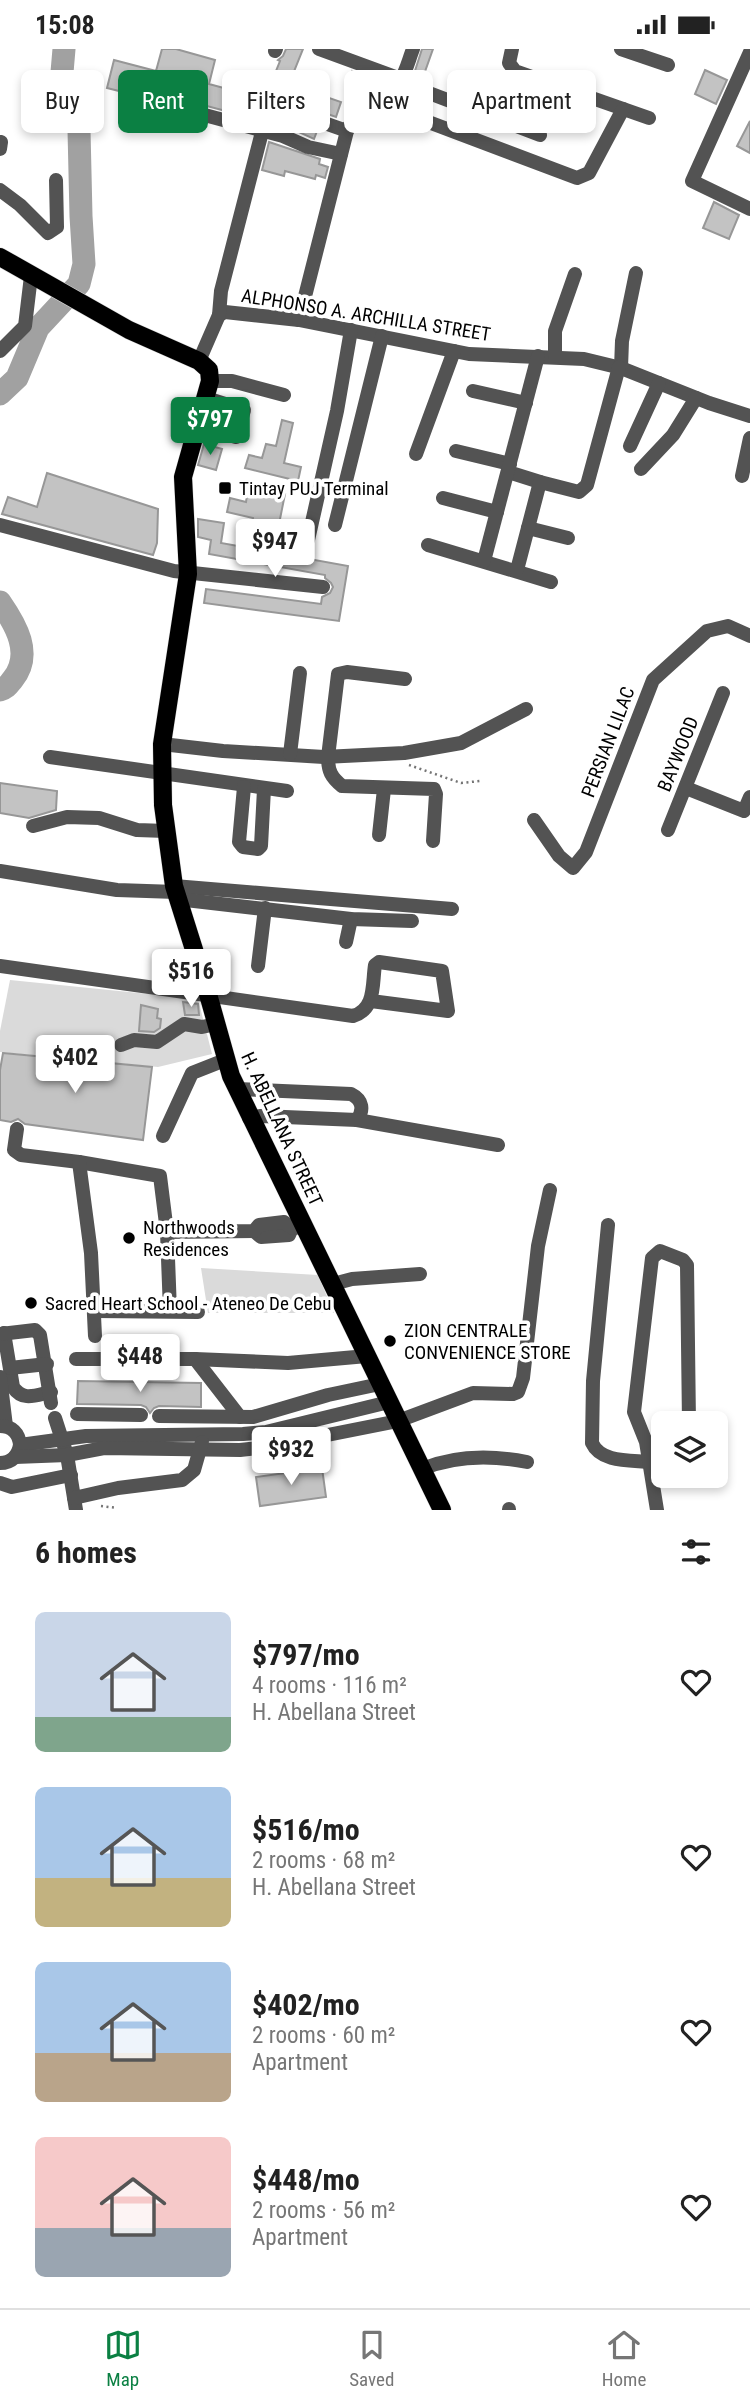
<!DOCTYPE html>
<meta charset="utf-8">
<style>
:root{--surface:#fff;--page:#f2f2f2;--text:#222;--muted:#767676;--line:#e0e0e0;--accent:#0b8043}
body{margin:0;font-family:"Roboto Condensed",sans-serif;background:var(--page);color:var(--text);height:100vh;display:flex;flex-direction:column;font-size:26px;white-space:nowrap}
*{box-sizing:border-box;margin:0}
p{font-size:23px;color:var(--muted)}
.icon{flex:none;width:38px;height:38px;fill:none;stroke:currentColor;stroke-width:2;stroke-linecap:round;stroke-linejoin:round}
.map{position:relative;height:1461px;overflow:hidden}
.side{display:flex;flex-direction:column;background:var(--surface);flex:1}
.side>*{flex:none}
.guide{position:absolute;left:21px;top:21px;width:709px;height:63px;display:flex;gap:14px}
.controls{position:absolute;left:651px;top:1362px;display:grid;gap:14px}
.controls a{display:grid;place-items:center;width:77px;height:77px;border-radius:10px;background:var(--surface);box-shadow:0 4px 10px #0003;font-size:35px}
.price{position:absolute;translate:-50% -60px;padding:0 16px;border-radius:7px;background:#fff;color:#222;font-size:23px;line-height:46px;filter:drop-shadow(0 2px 4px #0008)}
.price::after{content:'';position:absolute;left:50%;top:42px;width:21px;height:16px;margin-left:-10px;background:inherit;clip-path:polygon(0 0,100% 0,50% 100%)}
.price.current{background:var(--accent);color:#fff}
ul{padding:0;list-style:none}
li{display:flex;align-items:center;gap:21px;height:175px;padding:0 35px}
li span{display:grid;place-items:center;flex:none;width:196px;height:140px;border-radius:10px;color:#555}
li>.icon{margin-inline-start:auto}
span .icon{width:84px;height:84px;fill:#fffc;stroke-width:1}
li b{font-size:30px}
h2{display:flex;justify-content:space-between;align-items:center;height:84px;padding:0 35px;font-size:30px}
.tag{padding:0 24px;border-radius:10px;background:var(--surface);box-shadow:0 4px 10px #0003;font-size:24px;line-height:63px}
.tag.current{background:var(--accent);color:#fff}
.status{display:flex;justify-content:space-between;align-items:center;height:49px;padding:0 35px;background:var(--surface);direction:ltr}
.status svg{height:19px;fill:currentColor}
.tab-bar{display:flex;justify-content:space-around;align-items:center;height:98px;border-top:2px solid var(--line);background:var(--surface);font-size:19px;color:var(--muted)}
.tab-bar a{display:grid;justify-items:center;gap:4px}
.tab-bar .current{color:var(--accent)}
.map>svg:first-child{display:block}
.green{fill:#dadada}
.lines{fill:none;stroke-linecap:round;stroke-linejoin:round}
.river{stroke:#a1a1a1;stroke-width:23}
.building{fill:#c3c3c3;stroke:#979797;stroke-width:2}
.major-casing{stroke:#dbdbdb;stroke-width:19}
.path{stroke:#757575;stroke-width:2.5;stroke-dasharray:2 3.5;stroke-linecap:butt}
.minor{stroke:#535353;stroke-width:14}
.major{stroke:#000;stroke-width:18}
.poi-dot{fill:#000;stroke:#fff;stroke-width:2.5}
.labels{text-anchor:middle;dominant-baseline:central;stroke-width:7;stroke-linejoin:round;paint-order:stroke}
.street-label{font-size:19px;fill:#000;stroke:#fff}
.poi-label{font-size:19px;fill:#000;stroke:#fff;text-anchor:start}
</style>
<div class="status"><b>15:08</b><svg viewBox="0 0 49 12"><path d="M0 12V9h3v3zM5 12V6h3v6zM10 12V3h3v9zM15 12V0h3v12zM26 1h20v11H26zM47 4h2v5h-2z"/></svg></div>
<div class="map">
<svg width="750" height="1461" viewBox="0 0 750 1461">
<rect width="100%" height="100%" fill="#fff"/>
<g class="green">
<polygon points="10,931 198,950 212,1005 158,1018 0,1003 0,982"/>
<polygon points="201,1219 318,1226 334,1264 208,1264"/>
</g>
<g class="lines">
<g class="river">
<polyline points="0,345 17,329 38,279 79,235 84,215 81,167 79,81 61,35 64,0"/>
<path d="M0 553C16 576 33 605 13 630 8 636 7 639 0 641"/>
</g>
</g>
<g class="building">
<polygon points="162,0 176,0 215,11 209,35 257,48 252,69 173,48 168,48 162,53 107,39 114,11 156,22"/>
<polygon points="286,0 303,0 289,35 341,53 336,68 302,56 293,58 271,50 280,24 276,22 280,12 278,11 283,7"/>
<polygon points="422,0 433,0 422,31 413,28"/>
<polygon points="705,21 727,31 716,55 695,45"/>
<polygon points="352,22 385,35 377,42 378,38 350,27"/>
<polygon points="750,72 750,104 737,97"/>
<polygon points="294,73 317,82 314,90 292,80"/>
<polygon points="269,93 320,110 319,115 328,118 325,129 316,126 315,130 285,122 284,127 262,121"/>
<polygon points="714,153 739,166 729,190 703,179"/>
<polygon points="282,371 293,374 284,414 301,418 298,432 245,419 249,406 262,409 266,395 276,397"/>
<polygon points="204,395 222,400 216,421 198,416"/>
<polygon points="47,424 158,460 157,494 153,506 2,465 8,448 37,458"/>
<polygon points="248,439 285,445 277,485 251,480 253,469 227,463 230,449 246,453"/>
<polygon points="198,470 224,474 221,494 348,517 339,572 204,554 206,540 321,555 322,548 330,544 333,538 331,534 325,529 325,526 209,505 211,491 198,488"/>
<polygon points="0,734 57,742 56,761 29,769 0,764"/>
<polygon points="183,953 198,955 199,966 185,966"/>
<polygon points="141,956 158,960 157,969 161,970 160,979 154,983 139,982"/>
<polygon points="3,1004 152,1018 143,1091 25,1075 18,1070 11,1073 0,1071 0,1021"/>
<polygon points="78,1332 201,1334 201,1358 159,1357 154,1359 150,1364 146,1358 141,1356 77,1355"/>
<polygon points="322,1419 326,1448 260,1457 256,1428"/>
</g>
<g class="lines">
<g class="major-casing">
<polyline id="major" points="0,208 129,281 199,312 209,321 210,332 183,428 188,525 162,695 163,756 174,837 208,945 231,1027 442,1461"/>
</g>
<g class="path">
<polyline points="409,716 461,734 480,732"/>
<polyline points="101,1457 117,1459"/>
</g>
<g class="minor">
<polyline points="319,0 401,30"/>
<polyline points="512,0 509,14 515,22 649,69"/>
<polyline points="621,0 668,16"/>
<polyline points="275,2 276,0"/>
<polyline points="750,3 692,132 750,160"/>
<polyline points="400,33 540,86"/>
<polyline points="378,54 577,129 589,124 623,60"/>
<polyline points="171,57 283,87 308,98 341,105"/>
<polyline points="299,65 347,82"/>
<polyline points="0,100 1,93"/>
<polyline points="0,141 20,156 48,184 57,178 56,131"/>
<polyline points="219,266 225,263 299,271 469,305 584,310 621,319 709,354 750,367"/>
<path d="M299 271 347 82C357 57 386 55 400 32 406 23 409 10 413 0"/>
<polyline points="0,302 25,277 31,227"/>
<polyline points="555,307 555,282 575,225"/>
<polyline points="199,312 219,266 221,242 262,83"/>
<polyline points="621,319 622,292 636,224"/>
<polyline points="210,332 232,332 284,346"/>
<polyline points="473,342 526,354"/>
<polyline points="206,349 244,361 242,368"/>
<polyline points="197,377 236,388 238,382"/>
<polyline points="630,397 659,334"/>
<polyline points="456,402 510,415"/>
<polyline points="416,405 454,302"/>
<polyline points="641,420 673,386 696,349"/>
<polyline points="508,423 540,433"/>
<polyline points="742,427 750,389"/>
<polyline points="443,449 497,463"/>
<polyline points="0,476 174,522 323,538"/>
<polyline points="335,476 382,287"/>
<polyline points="528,479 568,489"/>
<polyline points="308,491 337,362 351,281"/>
<polyline points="428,496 551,533"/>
<polyline points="484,512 538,307"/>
<polyline points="517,521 540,433 579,443 587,436 619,318"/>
<path d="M405 630 347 623 338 625 328 708C328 722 331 728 342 737L434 740 436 745 433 792"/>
<polyline points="162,695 223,702 324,708 404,704 461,694 526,660"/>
<polyline points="290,705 300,624"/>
<polyline points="50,708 287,742"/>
<polyline points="244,738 239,793 243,798 258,800 261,797 264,740"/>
<polyline points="686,739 744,762 750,748"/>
<polyline points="534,771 559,807 573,819 586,803 653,631 707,582 728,577 750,587"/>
<polyline points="33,777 67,768 99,769 137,781 166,782"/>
<polyline points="668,781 723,644"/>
<polyline points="379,786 384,740"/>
<polyline points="0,822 117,841 176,843"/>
<polyline points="174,837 452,860"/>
<polyline points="177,850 351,870 412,872"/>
<polyline points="346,893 351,870"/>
<path d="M0 917 353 967C376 960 372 935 375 916L379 913 442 922 448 962 371 952"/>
<polyline points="258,917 265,859"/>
<polyline points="121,996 134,991 157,993 184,975 202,978 216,975"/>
<path d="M237 1040 351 1045C363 1051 364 1061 357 1071"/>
<polyline points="249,1069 261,1067 357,1071 498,1096"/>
<polyline points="17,1080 14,1101 21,1106 79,1113 160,1127 167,1183 170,1262"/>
<polyline points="163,1087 192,1024 225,1011"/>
<polyline points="79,1113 91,1204 95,1287"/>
<path d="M608 1176 593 1332 592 1394C601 1414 631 1411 650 1413"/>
<polyline points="254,1182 261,1188 289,1186 292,1179"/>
<polyline points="167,1183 254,1182 259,1176 284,1173 292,1179 304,1178"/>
<polyline points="333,1235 352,1230 420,1225"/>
<polyline points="95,1262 198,1263"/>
<path d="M4 1284 13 1338C23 1353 36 1346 51 1343"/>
<polyline points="0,1285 35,1281 40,1286 51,1354"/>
<polyline points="76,1310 195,1310 288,1314 367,1307"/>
<polyline points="195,1310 240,1368"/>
<polyline points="10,1319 47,1315"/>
<polyline points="0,1328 6,1377"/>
<polyline points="77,1365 141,1366"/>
<polyline points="159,1367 253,1368 328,1346 380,1335"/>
<polyline points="55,1369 67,1406 76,1461"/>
<path d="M0 1377C12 1377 19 1384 20 1396 18 1407 12 1414 0 1414"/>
<polyline points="20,1396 86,1387 243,1385 266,1383 389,1353"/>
<polyline points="15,1408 67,1406 104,1399 240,1401 267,1398 398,1372 473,1344 513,1345 518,1343 523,1329 538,1197 550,1141"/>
<path d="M422 1420C456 1406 491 1406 527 1413"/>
<polyline points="0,1434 12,1438 71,1426"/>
<polyline points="74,1449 118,1439 182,1431 194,1421 202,1393"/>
<polyline points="509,1461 509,1460"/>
<polyline points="657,1461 646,1393 634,1363 652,1209 660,1202 683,1211 687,1216 689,1374"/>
</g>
<use href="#major" class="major"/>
</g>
<g class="poi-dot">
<rect x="218" y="432" width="14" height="14" rx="3.5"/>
<circle cx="129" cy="1189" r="7"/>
<circle cx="31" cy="1254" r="7"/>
<circle cx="390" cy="1292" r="7"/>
</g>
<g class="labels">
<g class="street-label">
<text transform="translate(366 266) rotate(9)">ALPHONSO A. ARCHILLA STREET</text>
<text transform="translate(608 693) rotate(-69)">PERSIAN LILAC</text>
<text transform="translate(678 705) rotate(-68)">BAYWOOD</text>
<text transform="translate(282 1080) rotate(65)">H. ABELLANA STREET</text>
</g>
<g class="poi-label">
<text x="239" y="439">Tintay PUJ Terminal</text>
<text x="143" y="1178">Northwoods<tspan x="143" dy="22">Residences</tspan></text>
<text x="45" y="1254">Sacred Heart School - Ateneo De Cebu</text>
<text x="404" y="1281">ZION CENTRALE<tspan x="404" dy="22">CONVENIENCE STORE</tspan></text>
</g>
</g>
</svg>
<div class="controls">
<a><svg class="icon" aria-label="layers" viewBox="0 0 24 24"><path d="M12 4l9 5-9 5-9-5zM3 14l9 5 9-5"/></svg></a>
</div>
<b class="price current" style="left:210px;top:408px">$797</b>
<b class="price" style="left:275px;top:530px">$947</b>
<b class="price" style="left:191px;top:960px">$516</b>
<b class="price" style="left:75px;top:1046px">$402</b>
<b class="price" style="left:140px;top:1345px">$448</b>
<b class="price" style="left:291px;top:1438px">$932</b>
<div class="guide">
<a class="tag">Buy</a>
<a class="tag current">Rent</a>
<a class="tag">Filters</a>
<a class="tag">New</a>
<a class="tag">Apartment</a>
</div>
</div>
<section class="side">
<h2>6 homes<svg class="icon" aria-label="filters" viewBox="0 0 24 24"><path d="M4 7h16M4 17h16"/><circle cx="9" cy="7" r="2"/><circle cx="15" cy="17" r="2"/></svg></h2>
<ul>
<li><span style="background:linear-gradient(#c9d6e8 75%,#7fa58c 0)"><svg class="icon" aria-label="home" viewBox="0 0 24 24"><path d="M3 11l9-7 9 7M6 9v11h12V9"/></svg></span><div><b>$797/mo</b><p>4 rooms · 116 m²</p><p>H. Abellana Street</p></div><svg class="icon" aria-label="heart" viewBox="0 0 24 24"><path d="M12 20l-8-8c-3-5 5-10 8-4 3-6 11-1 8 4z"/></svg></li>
<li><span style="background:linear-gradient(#a9c7e8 65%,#c2b280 0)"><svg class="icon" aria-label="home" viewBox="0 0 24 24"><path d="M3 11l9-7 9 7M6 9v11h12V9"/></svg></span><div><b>$516/mo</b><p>2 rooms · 68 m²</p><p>H. Abellana Street</p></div><svg class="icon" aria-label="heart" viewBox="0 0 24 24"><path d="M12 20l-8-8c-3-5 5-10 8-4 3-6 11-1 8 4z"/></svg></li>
<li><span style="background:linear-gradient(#a9c7e8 65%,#b9a48a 0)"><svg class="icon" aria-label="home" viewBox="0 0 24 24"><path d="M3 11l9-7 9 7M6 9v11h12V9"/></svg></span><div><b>$402/mo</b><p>2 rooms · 60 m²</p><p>Apartment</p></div><svg class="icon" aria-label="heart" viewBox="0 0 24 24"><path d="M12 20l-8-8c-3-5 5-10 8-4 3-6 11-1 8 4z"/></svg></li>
<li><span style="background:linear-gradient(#f6c9c9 65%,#9aa5b1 0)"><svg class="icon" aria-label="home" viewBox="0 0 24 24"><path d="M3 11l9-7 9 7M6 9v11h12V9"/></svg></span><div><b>$448/mo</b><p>2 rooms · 56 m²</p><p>Apartment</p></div><svg class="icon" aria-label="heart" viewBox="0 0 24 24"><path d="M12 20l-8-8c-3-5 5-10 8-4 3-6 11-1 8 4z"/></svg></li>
</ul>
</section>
<nav class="tab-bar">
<a class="current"><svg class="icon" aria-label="map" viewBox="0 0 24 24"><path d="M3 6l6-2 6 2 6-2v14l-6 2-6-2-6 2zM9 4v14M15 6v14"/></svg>Map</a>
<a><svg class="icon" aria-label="saved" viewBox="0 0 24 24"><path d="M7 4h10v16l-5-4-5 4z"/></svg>Saved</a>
<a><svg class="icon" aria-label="home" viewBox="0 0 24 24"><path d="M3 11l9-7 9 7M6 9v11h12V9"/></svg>Home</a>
</nav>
